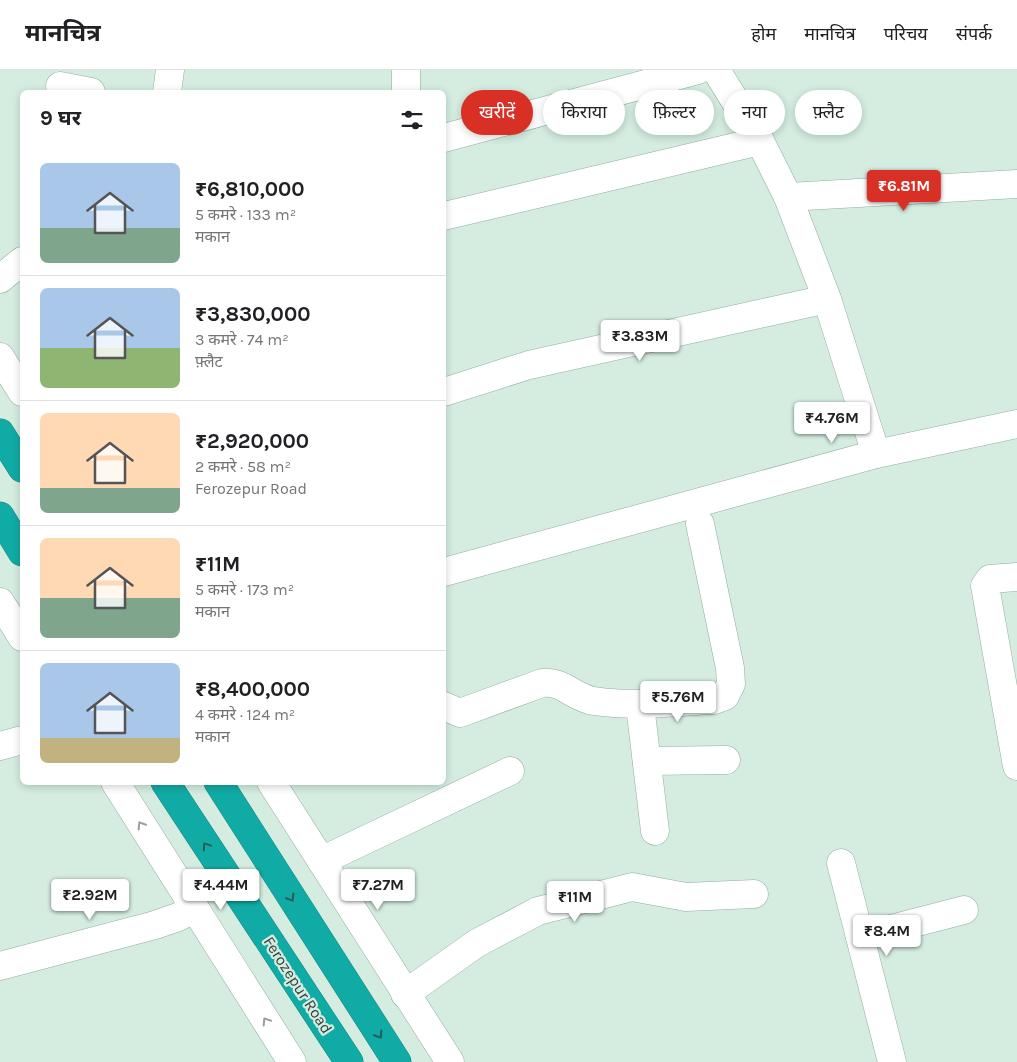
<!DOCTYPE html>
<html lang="hi">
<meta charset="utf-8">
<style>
:root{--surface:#fff;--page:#f2f2f2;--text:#202124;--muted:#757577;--line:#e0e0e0;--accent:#d93025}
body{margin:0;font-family:Karla,"Noto Sans Devanagari",sans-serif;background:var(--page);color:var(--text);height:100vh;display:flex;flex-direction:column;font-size:19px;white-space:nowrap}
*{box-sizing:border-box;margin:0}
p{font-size:16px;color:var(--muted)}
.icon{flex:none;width:28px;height:28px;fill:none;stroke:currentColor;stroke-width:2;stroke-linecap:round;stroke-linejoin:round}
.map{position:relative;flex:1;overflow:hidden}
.details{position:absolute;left:20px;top:20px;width:426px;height:695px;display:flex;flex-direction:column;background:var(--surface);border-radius:8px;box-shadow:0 2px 8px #0003}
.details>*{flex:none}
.top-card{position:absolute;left:461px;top:20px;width:475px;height:45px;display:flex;gap:10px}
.price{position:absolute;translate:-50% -42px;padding:0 11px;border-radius:5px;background:#fff;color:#222;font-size:16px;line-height:32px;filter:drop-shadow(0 1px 2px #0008)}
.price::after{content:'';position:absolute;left:50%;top:30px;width:15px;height:11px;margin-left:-8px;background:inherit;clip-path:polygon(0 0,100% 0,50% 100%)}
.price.active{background:var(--accent);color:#fff}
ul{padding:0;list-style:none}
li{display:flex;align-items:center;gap:15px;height:125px;padding:0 20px}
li+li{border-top:1px solid var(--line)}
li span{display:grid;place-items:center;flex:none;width:140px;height:100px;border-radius:8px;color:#555}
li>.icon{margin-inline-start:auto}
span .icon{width:60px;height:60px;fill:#fffc;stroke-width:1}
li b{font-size:21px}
h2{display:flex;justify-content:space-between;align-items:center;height:60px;padding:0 20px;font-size:21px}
.pill{padding:0 18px;border-radius:22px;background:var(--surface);box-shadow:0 2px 8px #0003;font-size:18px;line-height:45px}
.pill.active{background:var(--accent);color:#fff}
header{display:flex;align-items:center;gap:30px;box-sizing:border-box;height:70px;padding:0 25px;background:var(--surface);border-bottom:1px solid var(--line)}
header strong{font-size:24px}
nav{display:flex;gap:28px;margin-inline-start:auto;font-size:18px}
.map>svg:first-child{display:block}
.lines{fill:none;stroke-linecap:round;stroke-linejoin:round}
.minor-casing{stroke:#94aca0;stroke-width:29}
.highway-casing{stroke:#1e8580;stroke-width:29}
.minor{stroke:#fff;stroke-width:28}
.highway{stroke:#11aba5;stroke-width:28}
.oneway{stroke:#9a9f9c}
.oneway2{stroke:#2c5a55}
.labels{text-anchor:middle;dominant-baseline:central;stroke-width:4.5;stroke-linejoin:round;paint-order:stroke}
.street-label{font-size:16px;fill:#353f3a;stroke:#d4ede0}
</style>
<header>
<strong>मानचित्र</strong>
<nav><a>होम</a><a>मानचित्र</a><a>परिचय</a><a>संपर्क</a></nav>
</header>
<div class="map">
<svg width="1017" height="992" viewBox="0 0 1017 992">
<rect width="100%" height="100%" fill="#d4ede0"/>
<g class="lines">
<g class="minor-casing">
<g id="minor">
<polyline points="60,16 91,22"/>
<polyline points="167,22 170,0"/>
<polyline points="406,22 406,0"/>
<polyline points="444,68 698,0"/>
<polyline points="788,127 1017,114"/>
<polyline points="444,146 760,71"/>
<polyline points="0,209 22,191"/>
<polyline points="0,287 22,322"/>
<polyline points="444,322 529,295 827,229"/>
<polyline points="876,384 1017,354"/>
<polyline points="444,502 876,384 827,229 788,127 760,71 716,0"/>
<polyline points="1017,507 990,509 985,516 1017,696"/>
<polyline points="0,532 22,567"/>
<polyline points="640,635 655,761"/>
<path d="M444 636 460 643 542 613C562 610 574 628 594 631 634 637 674 632 714 630L725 626 731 614 730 598 700 454"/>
<polyline points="0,676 22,670"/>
<polyline points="647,691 726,690"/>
<polyline points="115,712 292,992"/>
<polyline points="271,712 450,992"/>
<polyline points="321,791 510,701"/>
<polyline points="841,793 892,992"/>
<polyline points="860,867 964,840"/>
<polyline points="0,896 155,855 178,847 194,839"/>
<polyline points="405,924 477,873 538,841 632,817 686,827 754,824"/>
</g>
</g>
<g class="highway-casing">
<g id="highway">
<polyline points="0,363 22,398"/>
<polyline points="0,446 22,482"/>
<polyline points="165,712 349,992"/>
<polyline points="218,712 397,992"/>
</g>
</g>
<use href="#minor" class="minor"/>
<use href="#highway" class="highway"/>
</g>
<defs><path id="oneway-chevron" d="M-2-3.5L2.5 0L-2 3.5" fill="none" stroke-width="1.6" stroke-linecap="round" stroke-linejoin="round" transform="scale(1.25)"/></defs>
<g class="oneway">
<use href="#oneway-chevron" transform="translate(141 755) rotate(-122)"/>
<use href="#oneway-chevron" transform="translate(266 951) rotate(-123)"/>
</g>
<g class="oneway2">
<use href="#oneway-chevron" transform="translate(206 776) rotate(-124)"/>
<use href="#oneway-chevron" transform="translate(291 828) rotate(58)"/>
<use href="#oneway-chevron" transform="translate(379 965) rotate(57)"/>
</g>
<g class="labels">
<g class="street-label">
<text transform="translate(298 915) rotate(57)">Ferozepur Road</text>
</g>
</g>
</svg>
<b class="price active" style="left:904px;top:142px">₹6.81M</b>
<b class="price" style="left:640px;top:292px">₹3.83M</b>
<b class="price" style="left:832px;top:374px">₹4.76M</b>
<b class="price" style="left:678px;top:653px">₹5.76M</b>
<b class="price" style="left:221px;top:841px">₹4.44M</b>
<b class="price" style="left:378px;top:841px">₹7.27M</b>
<b class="price" style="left:90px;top:851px">₹2.92M</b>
<b class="price" style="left:575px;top:853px">₹11M</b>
<b class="price" style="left:887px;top:887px">₹8.4M</b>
<div class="top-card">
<a class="pill active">खरीदें</a>
<a class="pill">किराया</a>
<a class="pill">फ़िल्टर</a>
<a class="pill">नया</a>
<a class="pill">फ़्लैट</a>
</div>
<section class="details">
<h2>9 घर<svg class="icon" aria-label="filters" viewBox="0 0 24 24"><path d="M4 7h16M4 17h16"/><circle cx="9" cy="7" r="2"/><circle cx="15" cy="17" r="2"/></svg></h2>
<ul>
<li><span style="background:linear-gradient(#a9c7e8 65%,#7fa58c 0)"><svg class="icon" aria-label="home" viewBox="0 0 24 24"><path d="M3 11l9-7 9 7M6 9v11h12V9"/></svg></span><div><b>₹6,810,000</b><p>5 कमरे · 133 m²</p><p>मकान</p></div></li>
<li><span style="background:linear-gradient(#a9c7e8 60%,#8fb573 0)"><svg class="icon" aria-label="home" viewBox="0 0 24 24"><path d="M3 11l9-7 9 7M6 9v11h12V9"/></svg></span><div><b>₹3,830,000</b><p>3 कमरे · 74 m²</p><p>फ़्लैट</p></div></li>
<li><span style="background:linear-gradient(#ffd9b3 75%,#7fa58c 0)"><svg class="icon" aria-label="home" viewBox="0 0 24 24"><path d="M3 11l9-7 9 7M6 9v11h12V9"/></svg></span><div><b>₹2,920,000</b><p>2 कमरे · 58 m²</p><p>Ferozepur Road</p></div></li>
<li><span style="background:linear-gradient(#ffd9b3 60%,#7fa58c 0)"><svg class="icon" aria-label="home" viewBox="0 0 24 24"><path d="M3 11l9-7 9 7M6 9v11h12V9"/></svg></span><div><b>₹11M</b><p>5 कमरे · 173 m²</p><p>मकान</p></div></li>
<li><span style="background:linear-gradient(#a9c7e8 75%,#c2b280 0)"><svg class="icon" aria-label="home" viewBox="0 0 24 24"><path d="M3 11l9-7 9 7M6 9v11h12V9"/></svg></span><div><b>₹8,400,000</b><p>4 कमरे · 124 m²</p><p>मकान</p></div></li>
</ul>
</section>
</div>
